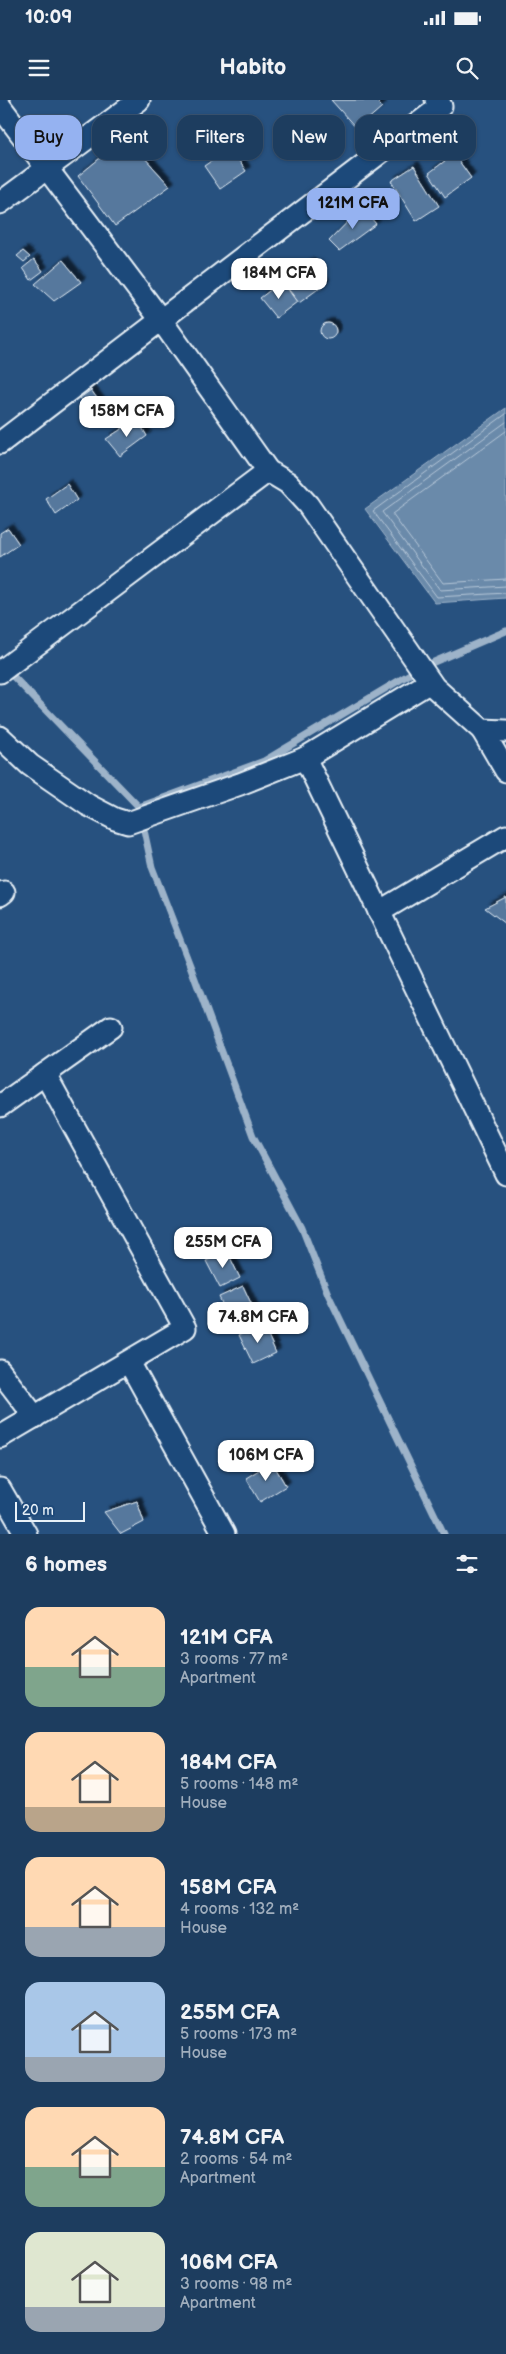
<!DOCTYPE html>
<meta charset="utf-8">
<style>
:root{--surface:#1d3d5f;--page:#2a4868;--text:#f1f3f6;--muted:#a0aebd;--line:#3b5674;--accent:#95b2f1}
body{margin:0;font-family:"Balsamiq Sans",sans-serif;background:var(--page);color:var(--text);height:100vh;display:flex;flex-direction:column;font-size:19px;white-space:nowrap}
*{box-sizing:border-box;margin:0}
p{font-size:16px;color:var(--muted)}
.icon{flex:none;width:28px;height:28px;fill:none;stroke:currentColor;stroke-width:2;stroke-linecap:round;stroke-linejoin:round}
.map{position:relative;height:1434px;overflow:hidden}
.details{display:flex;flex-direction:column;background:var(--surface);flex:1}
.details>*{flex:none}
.hud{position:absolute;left:15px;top:15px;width:476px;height:45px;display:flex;gap:10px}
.scale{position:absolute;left:15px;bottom:12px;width:70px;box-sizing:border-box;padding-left:5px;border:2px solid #e8f1f8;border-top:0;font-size:14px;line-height:18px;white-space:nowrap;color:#e8f1f8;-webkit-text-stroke:4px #1f4a7a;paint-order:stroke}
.price{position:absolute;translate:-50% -42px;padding:0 11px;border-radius:10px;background:#fff;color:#222;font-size:16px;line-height:32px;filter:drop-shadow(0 1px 2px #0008)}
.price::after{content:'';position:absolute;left:50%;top:30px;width:15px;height:11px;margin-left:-8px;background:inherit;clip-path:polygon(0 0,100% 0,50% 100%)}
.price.active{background:var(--accent);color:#111}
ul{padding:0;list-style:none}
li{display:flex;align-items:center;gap:15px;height:125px;padding:0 25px}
li span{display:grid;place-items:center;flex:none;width:140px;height:100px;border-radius:15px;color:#555}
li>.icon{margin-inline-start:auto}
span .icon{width:60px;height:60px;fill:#fffc;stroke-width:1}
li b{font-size:21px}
h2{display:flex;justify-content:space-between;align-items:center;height:60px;padding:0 25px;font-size:21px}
.tag{padding:0 18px;border-radius:15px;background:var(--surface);box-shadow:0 1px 4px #0004,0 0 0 1px var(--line);font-size:18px;line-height:45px}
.tag.active{background:var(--accent);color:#111}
.status{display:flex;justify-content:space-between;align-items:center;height:35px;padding:0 25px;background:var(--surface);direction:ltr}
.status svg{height:14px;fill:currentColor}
header{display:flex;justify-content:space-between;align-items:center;height:65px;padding:0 25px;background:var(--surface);font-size:22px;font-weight:600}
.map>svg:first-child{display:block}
.water{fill:#6b8aaa;stroke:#9db3c9}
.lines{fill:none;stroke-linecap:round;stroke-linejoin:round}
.shore{stroke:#b6c8d9;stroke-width:1}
.stream{stroke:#9db3c9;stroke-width:7}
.building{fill:#57789d;stroke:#e8f1f8;filter:url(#shadow)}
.street-casing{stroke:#e8f1f8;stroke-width:25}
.street{stroke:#1f4a7a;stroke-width:21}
</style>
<div class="status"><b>10:09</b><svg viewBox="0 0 49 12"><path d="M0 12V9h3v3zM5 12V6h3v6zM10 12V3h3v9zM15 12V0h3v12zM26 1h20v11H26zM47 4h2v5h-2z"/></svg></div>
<header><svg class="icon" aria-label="menu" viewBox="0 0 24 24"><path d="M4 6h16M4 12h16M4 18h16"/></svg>Habito<svg class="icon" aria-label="search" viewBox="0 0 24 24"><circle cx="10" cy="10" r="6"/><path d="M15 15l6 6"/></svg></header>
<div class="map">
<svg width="506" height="1434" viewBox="0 0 506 1434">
<defs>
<filter id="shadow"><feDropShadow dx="4.5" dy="-4.5" stdDeviation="1" flood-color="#0009"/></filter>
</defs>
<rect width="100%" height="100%" fill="#27517f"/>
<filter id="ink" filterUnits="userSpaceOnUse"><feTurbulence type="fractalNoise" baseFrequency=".02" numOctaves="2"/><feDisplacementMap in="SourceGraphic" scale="10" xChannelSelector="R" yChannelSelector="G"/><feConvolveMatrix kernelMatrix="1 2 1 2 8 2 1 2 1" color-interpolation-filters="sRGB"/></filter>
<g filter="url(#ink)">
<polygon class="water" points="506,308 506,498 435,503 365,409"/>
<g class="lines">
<g class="shore">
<polyline points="506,314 373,411 437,497 506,493"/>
<polyline points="506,322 382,412 440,490 506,486"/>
<polyline points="506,331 392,414 443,483 506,479"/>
</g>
<g class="stream">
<polyline points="6,569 139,707 264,661 420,568 506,531"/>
<polyline points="139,707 152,767 191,868 253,1036 302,1128 328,1194 444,1434"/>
</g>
</g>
<g class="building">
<polygon points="331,0 375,0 382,7 357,29"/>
<polygon points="126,37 170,86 115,126 78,76"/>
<polygon points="230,48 246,71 220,89 204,66"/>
<polygon points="454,54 471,78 445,97 429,73"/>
<polygon points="414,66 439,106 416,121 391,81"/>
<polygon points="362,107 376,124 339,151 329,141"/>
<polygon points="23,151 30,157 24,162 17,156"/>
<polygon points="34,159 43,171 31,180 23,168"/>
<polygon points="63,160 81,182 54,201 35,184"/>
<polygon points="309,162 325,184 299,203 283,182"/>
<polygon points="282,181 297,202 276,218 260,198"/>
<circle cx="328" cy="231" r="8"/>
<polygon points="91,290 110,316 100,323 80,298"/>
<polygon points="137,319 147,336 120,356 106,339"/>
<polygon points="67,384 77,400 56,415 46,399"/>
<polygon points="8,428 19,444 0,457 0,433"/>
<polygon points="506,797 506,824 485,808"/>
<polygon points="227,1151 240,1178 220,1188 206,1161"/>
<polygon points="243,1186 258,1218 234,1229 219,1197"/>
<polygon points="263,1224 276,1253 253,1264 239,1235"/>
<polygon points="272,1362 286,1386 260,1402 246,1378"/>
<polygon points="137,1401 144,1422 121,1434 104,1412"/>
</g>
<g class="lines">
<g class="street-casing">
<g id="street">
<polyline points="0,6 161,220 268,371 288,383 308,405 434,587 482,630 506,631"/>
<polyline points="0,103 139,0"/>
<polyline points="0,343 441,6 436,0"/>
<polyline points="0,572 268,371"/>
<polyline points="482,630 506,671"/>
<polyline points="0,637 30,665 88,705 115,719 128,723 240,684 305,658 430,582"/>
<polyline points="305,658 506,1074"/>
<polyline points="0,795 4,792"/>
<polyline points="379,812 506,736"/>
<polyline points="0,1006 111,927"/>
<polyline points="129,1262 224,1434"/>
<polyline points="0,1271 35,1317"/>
<polyline points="0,1337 185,1228 45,974"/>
<polyline points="0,1389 26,1434"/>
</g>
</g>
<use href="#street" class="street"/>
</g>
</g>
</svg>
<div class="scale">20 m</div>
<b class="price active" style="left:353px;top:130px">121M CFA</b>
<b class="price" style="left:279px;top:200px">184M CFA</b>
<b class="price" style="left:127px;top:338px">158M CFA</b>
<b class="price" style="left:223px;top:1169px">255M CFA</b>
<b class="price" style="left:258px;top:1244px">74.8M CFA</b>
<b class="price" style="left:266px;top:1382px">106M CFA</b>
<div class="hud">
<a class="tag active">Buy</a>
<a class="tag">Rent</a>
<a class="tag">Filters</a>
<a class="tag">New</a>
<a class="tag">Apartment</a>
</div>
</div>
<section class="details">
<h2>6 homes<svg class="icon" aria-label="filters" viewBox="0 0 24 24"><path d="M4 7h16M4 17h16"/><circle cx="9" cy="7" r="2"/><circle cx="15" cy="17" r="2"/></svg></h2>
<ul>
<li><span style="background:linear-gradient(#ffd9b3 60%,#7fa58c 0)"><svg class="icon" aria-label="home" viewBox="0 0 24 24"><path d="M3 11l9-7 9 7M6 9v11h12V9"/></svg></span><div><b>121M CFA</b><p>3 rooms · 77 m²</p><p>Apartment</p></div></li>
<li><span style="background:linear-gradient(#ffd9b3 75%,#b9a48a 0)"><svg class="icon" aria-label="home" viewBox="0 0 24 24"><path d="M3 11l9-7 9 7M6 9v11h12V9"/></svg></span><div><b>184M CFA</b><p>5 rooms · 148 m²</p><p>House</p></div></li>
<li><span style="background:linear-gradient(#ffd9b3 70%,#9aa5b1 0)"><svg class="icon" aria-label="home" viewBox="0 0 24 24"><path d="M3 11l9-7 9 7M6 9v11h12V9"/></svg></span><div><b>158M CFA</b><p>4 rooms · 132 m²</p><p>House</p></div></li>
<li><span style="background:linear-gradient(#a9c7e8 75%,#9aa5b1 0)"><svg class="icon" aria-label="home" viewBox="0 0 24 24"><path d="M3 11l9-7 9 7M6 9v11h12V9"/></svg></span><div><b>255M CFA</b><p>5 rooms · 173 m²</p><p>House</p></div></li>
<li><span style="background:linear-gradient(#ffd9b3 60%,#7fa58c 0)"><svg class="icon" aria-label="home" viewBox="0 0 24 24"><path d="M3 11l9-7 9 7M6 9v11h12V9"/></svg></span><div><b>74.8M CFA</b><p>2 rooms · 54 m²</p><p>Apartment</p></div></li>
<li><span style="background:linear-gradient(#dfe7d0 75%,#9aa5b1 0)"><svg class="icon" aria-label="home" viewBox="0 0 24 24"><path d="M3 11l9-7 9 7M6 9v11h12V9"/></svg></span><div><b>106M CFA</b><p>3 rooms · 98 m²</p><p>Apartment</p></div></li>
</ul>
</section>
